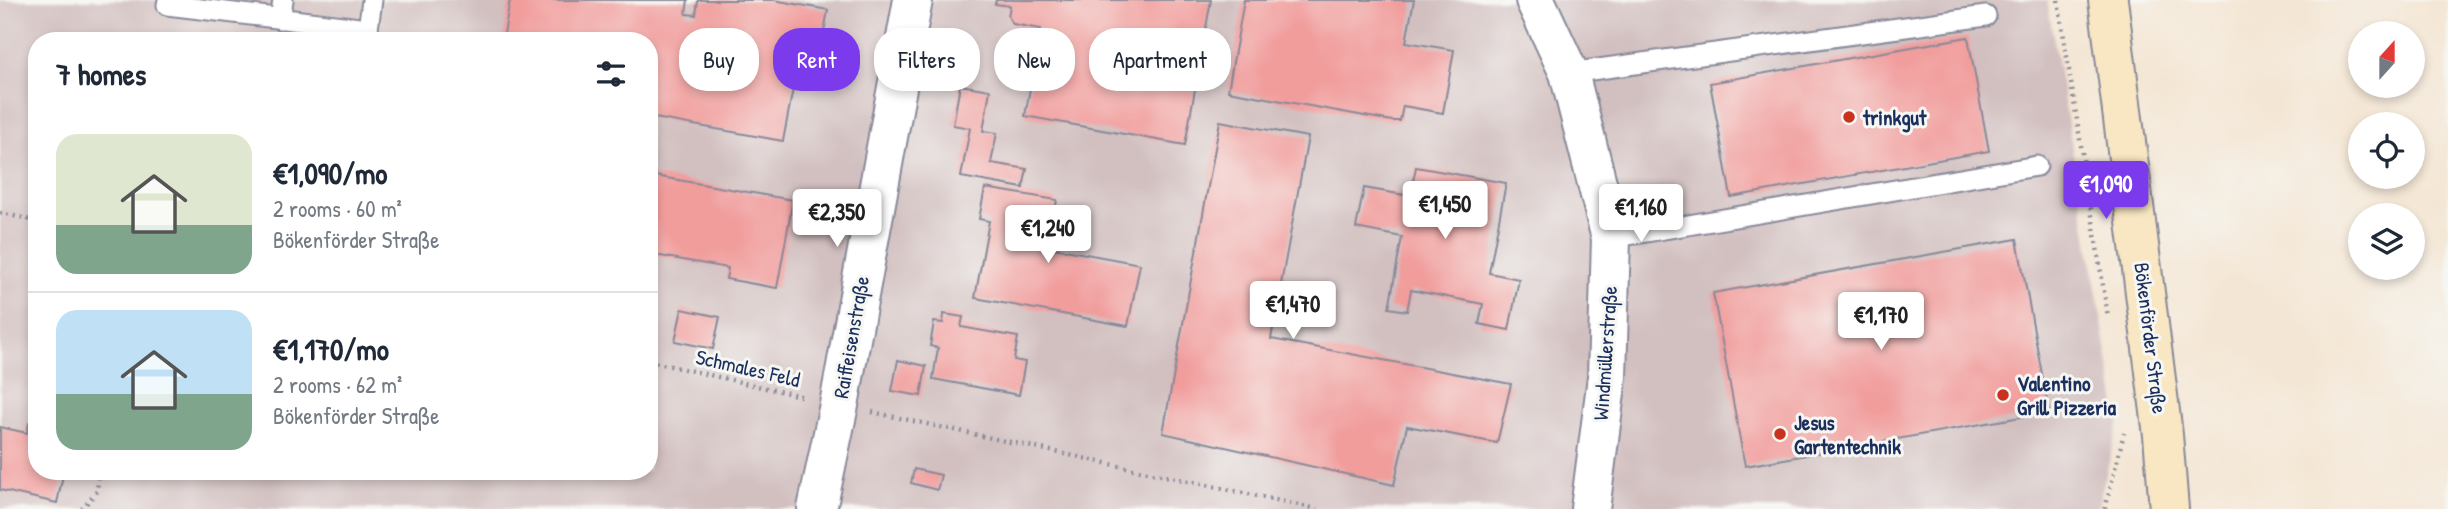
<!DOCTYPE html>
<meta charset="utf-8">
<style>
:root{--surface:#fff;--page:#f2f2f3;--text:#1f2937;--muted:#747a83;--line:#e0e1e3;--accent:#7c3aed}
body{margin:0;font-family:"Patrick Hand",sans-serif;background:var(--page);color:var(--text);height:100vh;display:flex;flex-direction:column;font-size:26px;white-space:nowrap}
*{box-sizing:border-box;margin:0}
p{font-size:23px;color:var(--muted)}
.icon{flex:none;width:38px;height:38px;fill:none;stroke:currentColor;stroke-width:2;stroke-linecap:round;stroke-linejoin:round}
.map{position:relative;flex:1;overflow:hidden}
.sheet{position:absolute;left:28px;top:32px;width:630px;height:448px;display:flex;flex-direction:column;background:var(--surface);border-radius:28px;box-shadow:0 4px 10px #0003}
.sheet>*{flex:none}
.guide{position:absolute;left:679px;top:28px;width:665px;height:63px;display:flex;gap:14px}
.needle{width:46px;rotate:21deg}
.controls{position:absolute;left:2348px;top:21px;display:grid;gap:14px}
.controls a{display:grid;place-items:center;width:77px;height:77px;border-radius:50%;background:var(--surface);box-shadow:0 4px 10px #0003;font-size:35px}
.price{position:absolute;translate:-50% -60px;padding:0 16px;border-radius:7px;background:#fff;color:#222;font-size:23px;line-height:46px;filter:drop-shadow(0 2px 4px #0008)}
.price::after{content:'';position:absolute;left:50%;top:42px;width:21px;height:16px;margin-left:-10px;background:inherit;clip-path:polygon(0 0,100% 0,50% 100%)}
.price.selected{background:var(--accent);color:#fff}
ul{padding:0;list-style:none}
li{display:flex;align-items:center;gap:21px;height:175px;padding:0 28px}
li+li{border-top:2px solid var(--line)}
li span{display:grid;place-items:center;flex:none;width:196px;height:140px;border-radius:21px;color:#555}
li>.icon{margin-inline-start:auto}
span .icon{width:84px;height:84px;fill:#fffc;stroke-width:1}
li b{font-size:30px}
h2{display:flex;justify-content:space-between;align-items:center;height:84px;padding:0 28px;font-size:30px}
.chip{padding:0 24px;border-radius:28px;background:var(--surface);box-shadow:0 4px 10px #0003;font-size:24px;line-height:63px}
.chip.selected{background:var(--accent);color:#fff}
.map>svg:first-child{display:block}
.industrial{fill:#d2bfc0;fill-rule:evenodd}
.building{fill:#f19d9c}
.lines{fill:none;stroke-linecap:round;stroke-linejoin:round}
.lane-casing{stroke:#888a99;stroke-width:23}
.street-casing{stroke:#888a99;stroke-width:42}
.secondary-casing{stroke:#888a99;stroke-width:42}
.path{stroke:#888a99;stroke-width:4.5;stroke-dasharray:2 5;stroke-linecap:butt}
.lane{stroke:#fff;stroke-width:19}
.street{stroke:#fff;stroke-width:38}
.secondary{stroke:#f9e7c3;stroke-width:38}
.poi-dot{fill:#c8321e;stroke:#f6f6f2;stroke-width:2.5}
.labels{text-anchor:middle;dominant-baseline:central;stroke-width:6;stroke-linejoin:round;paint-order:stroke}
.poi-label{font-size:21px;font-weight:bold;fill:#1b2f5e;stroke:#f6f6f2;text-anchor:start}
.street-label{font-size:21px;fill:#1b2f5e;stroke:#f6f6f2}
</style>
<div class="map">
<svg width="2448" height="509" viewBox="0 0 2448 509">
<rect width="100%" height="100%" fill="#f6f6f2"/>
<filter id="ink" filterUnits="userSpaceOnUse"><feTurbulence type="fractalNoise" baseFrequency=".0143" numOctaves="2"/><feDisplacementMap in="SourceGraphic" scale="14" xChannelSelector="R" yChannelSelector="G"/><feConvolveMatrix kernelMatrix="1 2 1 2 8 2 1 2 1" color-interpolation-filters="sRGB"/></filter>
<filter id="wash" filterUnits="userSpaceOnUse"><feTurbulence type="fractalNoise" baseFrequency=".00686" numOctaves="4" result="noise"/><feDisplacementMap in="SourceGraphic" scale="28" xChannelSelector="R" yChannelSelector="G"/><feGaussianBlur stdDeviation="1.57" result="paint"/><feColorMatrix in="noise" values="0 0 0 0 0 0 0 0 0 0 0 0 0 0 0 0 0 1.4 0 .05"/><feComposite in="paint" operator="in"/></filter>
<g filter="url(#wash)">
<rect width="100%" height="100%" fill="#f4e6d4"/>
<path class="industrial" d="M0 0H2047L2119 423 2097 509H0ZM37 40H649V471H37Z"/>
<g id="blocks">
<g class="building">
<polygon points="510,0 688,0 686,14 696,15 698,0 774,0 828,10 818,65 798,62 783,141 649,117 649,40 503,40"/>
<polygon points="996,0 1211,0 1185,145 1025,116 1041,29 1013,24 1008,16 1010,6 995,4"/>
<polygon points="1244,0 1414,0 1406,42 1454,50 1443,113 1403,106 1400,121 1392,121 1228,91"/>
<polygon points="1968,37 1989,151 1731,197 1710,83"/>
<polygon points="960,85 990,90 983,131 997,133 991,163 1027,169 1023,188 961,177 970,128 953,125"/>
<polygon points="1220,121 1308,137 1271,339 1511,384 1497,443 1407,426 1394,485 1163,433"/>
<polygon points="1416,167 1506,183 1489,273 1519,279 1509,330 1479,324 1483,304 1411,290 1407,311 1389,308 1402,237 1356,228 1364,188 1410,196"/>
<polygon points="649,175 793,200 777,288 726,279 728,268 649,254"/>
<polygon points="985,188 1057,200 1048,247 1140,264 1128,326 975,298 989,221 979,219"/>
<polygon points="2017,239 2049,412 1745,466 1713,293"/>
<polygon points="682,309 720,317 713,349 675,341"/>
<polygon points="944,314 963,317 961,327 1018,337 1014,360 1025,362 1019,395 933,379 938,348 930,346 934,322 943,323"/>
<polygon points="898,360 926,366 921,396 892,391"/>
<polygon points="29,423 37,425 37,471 64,471 57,503 0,490 0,427 27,433"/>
<polygon points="914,469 941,475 937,490 911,483"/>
</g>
</g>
</g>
<g filter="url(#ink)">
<use href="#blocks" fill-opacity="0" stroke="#888a99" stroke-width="2"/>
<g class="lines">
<g class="lane-casing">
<g id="lane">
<polyline points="168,0 167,5 368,29 372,0"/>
<polyline points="280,19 283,0"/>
<polyline points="1569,73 1986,16"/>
<polyline points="1611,238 2037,166"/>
</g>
</g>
<g class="street-casing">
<g id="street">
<polyline points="1535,0 1569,73 1611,238 1607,377 1590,509"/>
<polyline points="817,509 839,405 913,0"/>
</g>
</g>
<g class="secondary-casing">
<polyline id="secondary" points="2108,0 2163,435 2169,509"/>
</g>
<g class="path">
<polyline points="2058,0 2108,317"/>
<polyline points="0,213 37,221"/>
<polyline points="649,361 805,397"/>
<polyline points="872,412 1317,509"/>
<polyline points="82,509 97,491 99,471"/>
<polyline points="2105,509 2124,433"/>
</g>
<use href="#lane" class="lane"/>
<use href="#street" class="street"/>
<use href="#secondary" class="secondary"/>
</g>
</g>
<g class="poi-dot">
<circle cx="1849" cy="117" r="7"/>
<circle cx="2003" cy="395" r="7"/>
<circle cx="1780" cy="434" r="7"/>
</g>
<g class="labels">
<g class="poi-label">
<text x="1863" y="117">trinkgut</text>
<text x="2017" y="383">Valentino<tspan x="2017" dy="24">Grill Pizzeria</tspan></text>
<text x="1794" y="422">Jesus<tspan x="1794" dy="24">Gartentechnik</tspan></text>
</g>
<g class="street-label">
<text transform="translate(851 337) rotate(-80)">Raiffeisenstraße</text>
<text transform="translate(2151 338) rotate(83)">Bökenförder Straße</text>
<text transform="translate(1605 353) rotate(-86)">Windmüllerstraße</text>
<text transform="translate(748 368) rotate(13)">Schmales Feld</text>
</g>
</g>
</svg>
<div class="controls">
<a><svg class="needle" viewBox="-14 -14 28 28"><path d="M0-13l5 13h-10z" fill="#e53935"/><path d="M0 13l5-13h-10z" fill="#747a83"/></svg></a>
<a><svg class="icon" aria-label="locate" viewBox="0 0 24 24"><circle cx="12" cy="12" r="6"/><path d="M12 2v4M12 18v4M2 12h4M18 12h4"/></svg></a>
<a><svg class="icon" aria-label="layers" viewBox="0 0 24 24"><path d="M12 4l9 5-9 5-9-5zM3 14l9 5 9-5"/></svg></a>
</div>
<b class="price selected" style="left:2106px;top:221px">€1,090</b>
<b class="price" style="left:1445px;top:241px">€1,450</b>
<b class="price" style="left:1641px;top:244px">€1,160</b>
<b class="price" style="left:837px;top:249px">€2,350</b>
<b class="price" style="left:1048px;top:265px">€1,240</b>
<b class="price" style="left:1293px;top:341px">€1,470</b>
<b class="price" style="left:1881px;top:352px">€1,170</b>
<div class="guide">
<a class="chip">Buy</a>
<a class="chip selected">Rent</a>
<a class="chip">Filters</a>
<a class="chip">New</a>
<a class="chip">Apartment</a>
</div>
<section class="sheet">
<h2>7 homes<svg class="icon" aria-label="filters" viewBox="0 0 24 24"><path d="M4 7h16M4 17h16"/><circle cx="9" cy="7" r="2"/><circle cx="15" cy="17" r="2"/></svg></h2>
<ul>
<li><span style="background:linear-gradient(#dfe7d0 65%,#7fa58c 0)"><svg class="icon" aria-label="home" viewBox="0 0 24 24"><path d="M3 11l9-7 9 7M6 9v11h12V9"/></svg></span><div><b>€1,090/mo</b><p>2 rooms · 60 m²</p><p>Bökenförder Straße</p></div></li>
<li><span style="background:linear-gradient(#bfe0f5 60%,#7fa58c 0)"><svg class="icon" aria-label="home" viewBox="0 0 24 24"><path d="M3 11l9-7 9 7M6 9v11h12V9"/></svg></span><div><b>€1,170/mo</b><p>2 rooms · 62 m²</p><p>Bökenförder Straße</p></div></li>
</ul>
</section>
</div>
